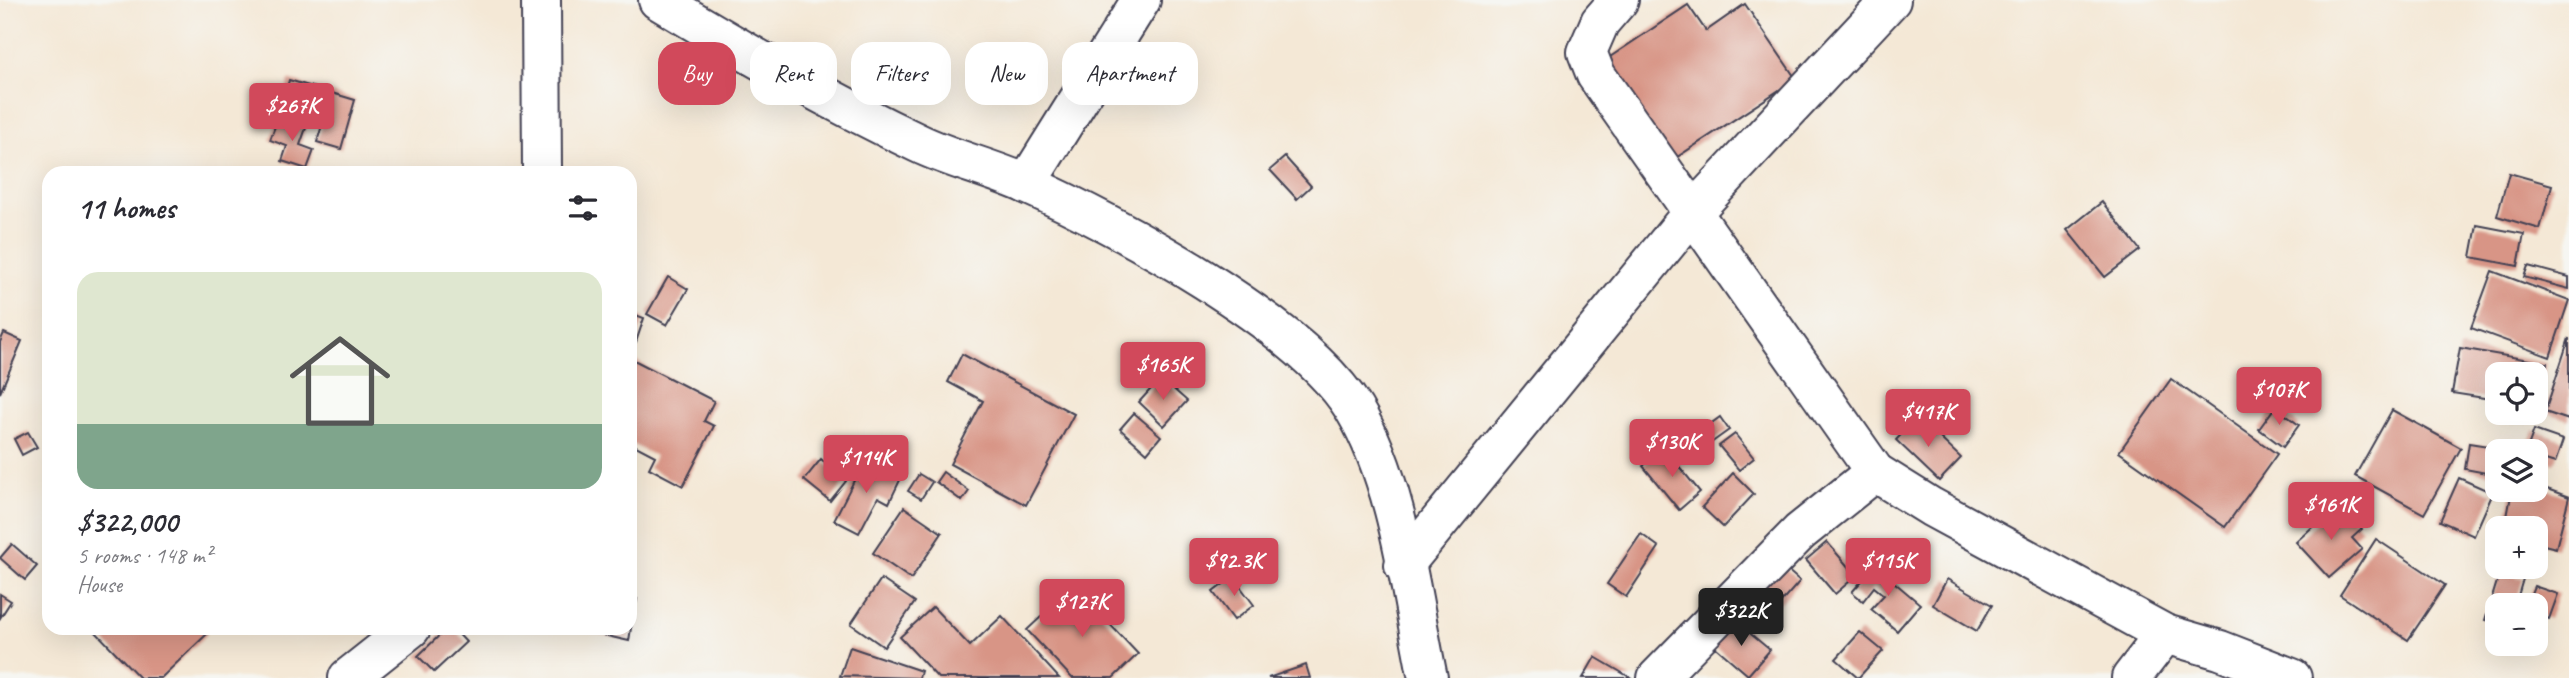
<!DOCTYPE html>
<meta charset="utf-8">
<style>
:root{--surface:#fff;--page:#f7f7f7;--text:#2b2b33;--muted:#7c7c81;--line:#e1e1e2;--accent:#d1495b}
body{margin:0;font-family:Caveat,sans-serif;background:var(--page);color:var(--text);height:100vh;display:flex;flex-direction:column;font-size:26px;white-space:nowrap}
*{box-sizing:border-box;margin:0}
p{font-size:23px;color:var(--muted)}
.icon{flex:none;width:38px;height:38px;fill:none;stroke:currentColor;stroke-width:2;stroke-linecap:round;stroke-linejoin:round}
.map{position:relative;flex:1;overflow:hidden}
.panel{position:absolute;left:42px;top:166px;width:595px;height:469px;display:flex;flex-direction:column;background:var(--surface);border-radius:21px;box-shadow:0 7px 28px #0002}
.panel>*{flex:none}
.guide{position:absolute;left:658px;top:42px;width:665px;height:63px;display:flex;gap:14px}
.buttons{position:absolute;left:2485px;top:362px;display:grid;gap:14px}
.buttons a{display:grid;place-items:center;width:63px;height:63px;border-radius:14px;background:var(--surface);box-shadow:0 7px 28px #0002;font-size:35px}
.price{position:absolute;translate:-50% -60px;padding:0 16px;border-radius:7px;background:var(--accent);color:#fff;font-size:23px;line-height:46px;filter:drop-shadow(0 2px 4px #0008)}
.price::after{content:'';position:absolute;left:50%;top:42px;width:21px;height:16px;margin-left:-10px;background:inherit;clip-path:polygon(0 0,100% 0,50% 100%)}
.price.selected{background:#222;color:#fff}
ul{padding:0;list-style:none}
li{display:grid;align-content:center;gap:14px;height:371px;padding:0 35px}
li+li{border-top:2px solid var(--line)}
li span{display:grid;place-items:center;height:217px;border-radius:21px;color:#555}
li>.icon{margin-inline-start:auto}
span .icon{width:126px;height:126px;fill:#fffc;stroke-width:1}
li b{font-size:30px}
h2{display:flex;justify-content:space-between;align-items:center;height:84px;padding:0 35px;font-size:30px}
.tag{padding:0 24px;border-radius:21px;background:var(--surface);box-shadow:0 7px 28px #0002;font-size:24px;line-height:63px}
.tag.selected{background:var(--accent);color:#fff}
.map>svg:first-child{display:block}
.building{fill:#d89586}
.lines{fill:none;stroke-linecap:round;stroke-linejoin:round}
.minor-casing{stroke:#424052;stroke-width:42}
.minor{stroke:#fff;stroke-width:38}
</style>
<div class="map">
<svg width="2569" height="678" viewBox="0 0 2569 678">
<rect width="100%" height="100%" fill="#f6f6f2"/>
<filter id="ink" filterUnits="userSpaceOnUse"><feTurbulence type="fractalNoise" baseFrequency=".0143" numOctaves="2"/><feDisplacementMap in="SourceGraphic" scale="14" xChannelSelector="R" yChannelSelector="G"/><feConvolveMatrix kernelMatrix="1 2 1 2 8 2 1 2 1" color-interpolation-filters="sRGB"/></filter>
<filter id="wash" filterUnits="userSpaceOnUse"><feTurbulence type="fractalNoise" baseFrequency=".00686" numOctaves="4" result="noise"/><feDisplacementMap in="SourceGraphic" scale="28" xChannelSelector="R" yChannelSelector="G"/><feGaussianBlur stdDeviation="1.57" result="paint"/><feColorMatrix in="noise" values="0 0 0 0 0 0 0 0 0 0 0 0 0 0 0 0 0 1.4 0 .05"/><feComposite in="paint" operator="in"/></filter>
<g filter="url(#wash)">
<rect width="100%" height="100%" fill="#f4e8d6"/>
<g id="blocks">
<g class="building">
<polygon points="1745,4 1796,79 1671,161 1604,61 1688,5 1706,31"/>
<polygon points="289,80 355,100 341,149 317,142 323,122 281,110"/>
<polygon points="278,118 306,128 300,145 314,150 307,169 282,161 287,146 270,140"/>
<polygon points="1285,157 1311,186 1297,199 1270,170"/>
<polygon points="2509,173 2552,185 2540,229 2497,216"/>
<polygon points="2102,202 2140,250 2105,277 2067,230"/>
<polygon points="2477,225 2524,234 2518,266 2471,257"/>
<polygon points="2528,266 2569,277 2569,289 2524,277"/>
<polygon points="2492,271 2569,300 2550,357 2471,328"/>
<polygon points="668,277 688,289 667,325 647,314"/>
<polygon points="630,313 644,318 636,342 630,340"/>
<polygon points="4,333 22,341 0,393 0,342"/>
<polygon points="2569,338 2569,420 2545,412"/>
<polygon points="2460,348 2547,363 2539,408 2536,407 2536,374 2497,374 2497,400 2452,393"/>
<polygon points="962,354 1074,414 1026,505 950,464 983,401 948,382"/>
<polygon points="630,358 714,401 704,421 714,426 683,486 649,468 655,456 630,443"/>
<polygon points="1161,378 1187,401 1164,426 1139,402"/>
<polygon points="2171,379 2277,454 2225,527 2119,452"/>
<polygon points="2275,407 2299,425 2283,447 2259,429"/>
<polygon points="2392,410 2461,448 2424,514 2355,476"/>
<polygon points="1134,413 1161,436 1147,453 1120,429"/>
<polygon points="1720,417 1729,430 1711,443 1701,431"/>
<polygon points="1918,417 1961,458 1939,481 1896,440"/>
<polygon points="2534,430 2563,440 2555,463 2536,457 2536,452 2526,452"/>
<polygon points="28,432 37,447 22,455 14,439"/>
<polygon points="1735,434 1754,458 1739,470 1719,446"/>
<polygon points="2469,443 2514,450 2514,452 2497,452 2497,475 2465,469"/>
<polygon points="1664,448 1700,492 1679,510 1643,466"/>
<polygon points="821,459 846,481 830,501 804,480"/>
<polygon points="865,459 901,478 889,503 878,497 859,533 834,520"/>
<polygon points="943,472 969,491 962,501 936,482"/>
<polygon points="1733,473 1754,494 1723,527 1702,507"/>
<polygon points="919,474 932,482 921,499 908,491"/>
<polygon points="2459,478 2493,493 2474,536 2440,521"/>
<polygon points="2536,485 2569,497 2556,548 2536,543 2536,528 2505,528 2512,490 2536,490"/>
<polygon points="904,507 942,533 911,579 873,553"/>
<polygon points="2333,508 2342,519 2348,514 2362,529 2352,538 2362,549 2329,578 2296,542"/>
<polygon points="1641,534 1659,547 1626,597 1607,584"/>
<polygon points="2376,539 2445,585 2408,640 2340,595"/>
<polygon points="1827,542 1856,576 1835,594 1806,560"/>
<polygon points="12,544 37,566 25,580 0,558"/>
<polygon points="1779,563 1800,581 1770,615 1749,598"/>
<polygon points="1875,566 1920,604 1897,631 1871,609 1884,595 1874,587 1863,601 1852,592"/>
<polygon points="2500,572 2523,579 2515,606 2497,606 2497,623 2485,620"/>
<polygon points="1233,577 1254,605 1234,620 1213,592"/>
<polygon points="881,579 915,602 884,647 851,624"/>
<polygon points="1947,579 1992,605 1977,631 1933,605"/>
<polygon points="1074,586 1138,654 1113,678 1072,678 1027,630"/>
<polygon points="2534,586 2558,594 2549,619 2536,614 2536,606 2526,606"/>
<polygon points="0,594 11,601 0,618"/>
<polygon points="630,598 637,599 631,628 630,628"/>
<polygon points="933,607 970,646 1002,616 1059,678 938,678 900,637"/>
<polygon points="1734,620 1770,650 1748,675 1713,645"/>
<polygon points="92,628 201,628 207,634 161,678 140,678"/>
<polygon points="447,628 453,628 466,642 434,672 418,656"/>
<polygon points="572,628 631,628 629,641"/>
<polygon points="1860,632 1883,651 1858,678 1836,659"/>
<polygon points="850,647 921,671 919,678 840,676"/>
<polygon points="1595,657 1631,678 1583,678"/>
<polygon points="1306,665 1310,678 1268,678"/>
</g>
</g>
</g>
<g filter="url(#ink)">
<use href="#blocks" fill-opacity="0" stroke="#424052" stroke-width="2"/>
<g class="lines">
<g class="minor-casing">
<g id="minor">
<polyline points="541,0 542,173"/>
<path d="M658 0C743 51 829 101 918 143 953 160 991 168 1026 184 1118 225 1302 324 1354 409 1399 484 1410 592 1428 678"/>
<polyline points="1619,0 1600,22 1587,52 1596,75 1875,472"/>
<polyline points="1026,184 1141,0"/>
<polyline points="1404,565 1691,214 1891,0"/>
<polyline points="348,678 411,628"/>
<polyline points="1657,678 1800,532 1875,472 1931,507 2165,634 2220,650 2292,678"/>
<polyline points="2131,678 2165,634"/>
</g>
</g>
<use href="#minor" class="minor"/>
</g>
</g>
</svg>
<div class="buttons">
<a><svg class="icon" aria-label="locate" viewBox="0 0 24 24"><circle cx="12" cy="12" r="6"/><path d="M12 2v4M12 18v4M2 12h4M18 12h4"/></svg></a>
<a><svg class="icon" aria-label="layers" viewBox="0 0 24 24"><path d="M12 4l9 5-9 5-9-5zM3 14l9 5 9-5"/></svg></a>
<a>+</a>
<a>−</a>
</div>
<b class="price" style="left:292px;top:143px">$267K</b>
<b class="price" style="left:1163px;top:402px">$165K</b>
<b class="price" style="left:2279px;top:427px">$107K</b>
<b class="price" style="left:1928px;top:449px">$417K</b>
<b class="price" style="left:1672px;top:479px">$130K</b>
<b class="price" style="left:866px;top:495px">$114K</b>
<b class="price" style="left:2331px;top:542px">$161K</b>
<b class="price" style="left:1234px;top:598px">$92.3K</b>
<b class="price" style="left:1888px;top:598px">$115K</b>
<b class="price" style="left:1082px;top:639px">$127K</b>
<b class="price selected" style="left:1741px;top:648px">$322K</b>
<div class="guide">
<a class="tag selected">Buy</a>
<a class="tag">Rent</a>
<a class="tag">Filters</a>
<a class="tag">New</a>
<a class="tag">Apartment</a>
</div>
<section class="panel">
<h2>11 homes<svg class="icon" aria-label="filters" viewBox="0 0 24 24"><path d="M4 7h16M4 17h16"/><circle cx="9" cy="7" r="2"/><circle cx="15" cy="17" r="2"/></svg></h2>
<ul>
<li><span style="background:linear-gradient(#dfe7d0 70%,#7fa58c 0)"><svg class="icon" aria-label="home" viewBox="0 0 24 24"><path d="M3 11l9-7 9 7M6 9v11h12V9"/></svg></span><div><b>$322,000</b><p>5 rooms · 148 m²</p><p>House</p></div></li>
</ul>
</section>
</div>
